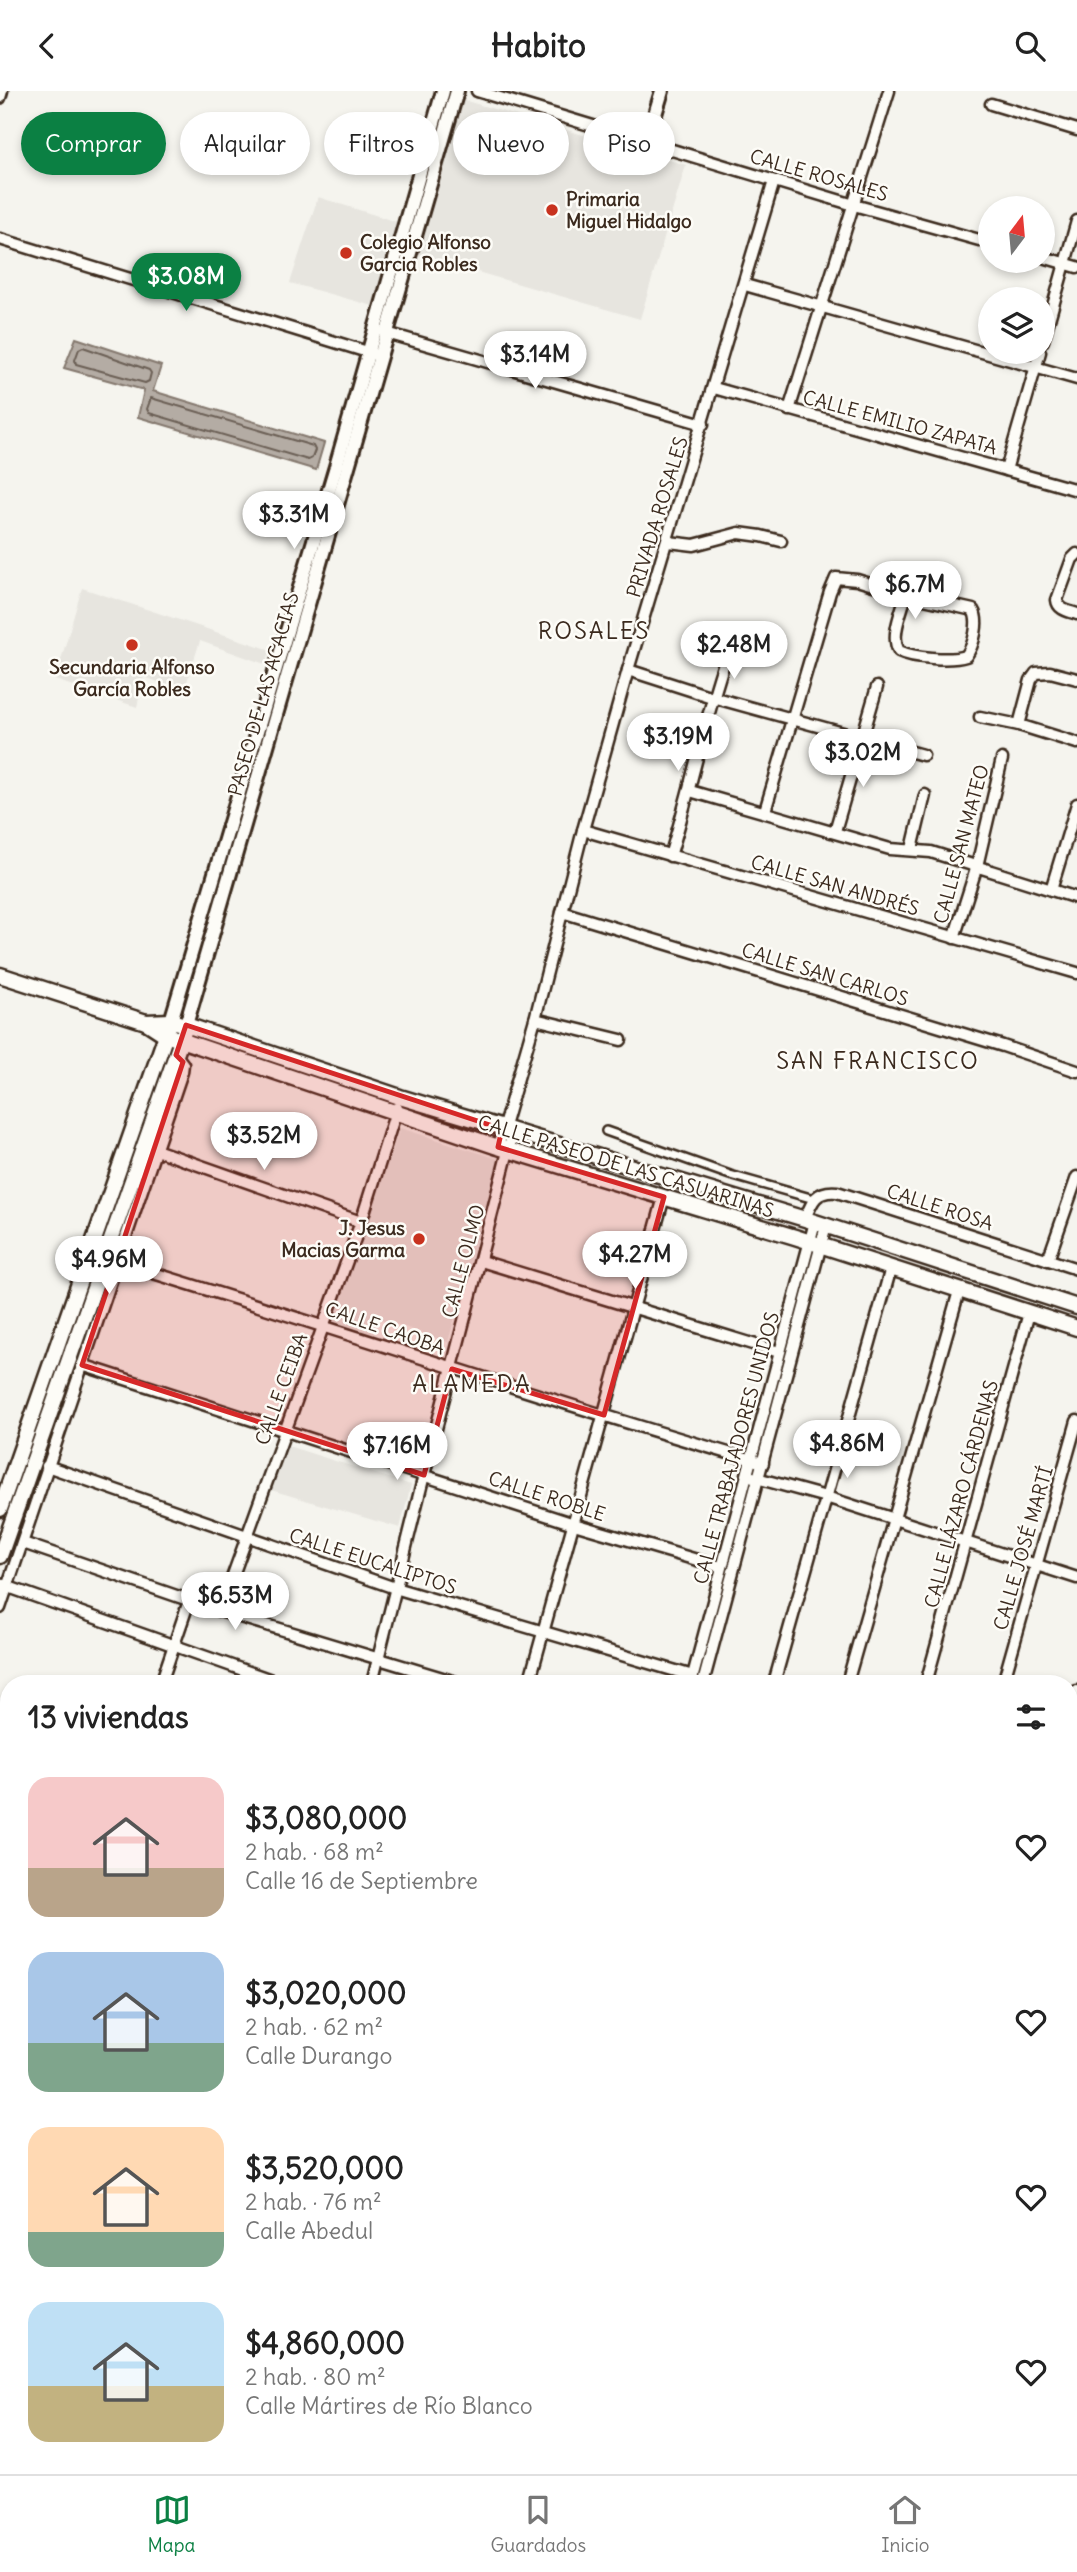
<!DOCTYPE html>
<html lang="es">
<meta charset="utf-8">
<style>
:root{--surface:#fff;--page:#f2f2f2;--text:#222;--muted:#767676;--line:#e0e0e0;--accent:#0b8043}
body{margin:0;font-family:Delius,sans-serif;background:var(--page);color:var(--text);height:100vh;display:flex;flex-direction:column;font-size:26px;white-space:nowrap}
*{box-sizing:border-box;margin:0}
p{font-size:23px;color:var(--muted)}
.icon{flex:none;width:38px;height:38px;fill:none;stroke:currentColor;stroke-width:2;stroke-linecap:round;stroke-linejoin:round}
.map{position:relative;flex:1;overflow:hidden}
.drawer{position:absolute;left:0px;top:1584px;width:1078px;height:800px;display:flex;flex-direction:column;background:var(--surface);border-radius:28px 28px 0 0;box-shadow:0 4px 10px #0003}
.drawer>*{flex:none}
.banner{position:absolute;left:21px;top:21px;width:700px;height:63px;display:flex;gap:14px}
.needle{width:46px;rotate:16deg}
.tools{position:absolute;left:978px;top:105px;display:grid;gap:14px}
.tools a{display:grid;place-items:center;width:77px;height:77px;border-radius:50%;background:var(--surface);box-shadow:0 4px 10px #0003;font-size:35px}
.price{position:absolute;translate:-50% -60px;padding:0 16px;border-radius:24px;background:#fff;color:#222;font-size:23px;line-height:46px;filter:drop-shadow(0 2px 4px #0008)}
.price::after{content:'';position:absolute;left:50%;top:42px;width:21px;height:16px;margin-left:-10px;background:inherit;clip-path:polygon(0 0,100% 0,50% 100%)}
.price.current{background:var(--accent);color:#fff}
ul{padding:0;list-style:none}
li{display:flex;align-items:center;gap:21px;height:175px;padding:0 28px}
li span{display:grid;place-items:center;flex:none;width:196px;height:140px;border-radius:21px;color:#555}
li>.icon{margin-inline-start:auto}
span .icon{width:84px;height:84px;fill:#fffc;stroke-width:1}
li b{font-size:30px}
h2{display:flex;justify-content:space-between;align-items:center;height:84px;padding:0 28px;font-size:30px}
.pill{padding:0 24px;border-radius:32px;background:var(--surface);box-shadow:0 4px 10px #0003;font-size:24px;line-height:63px}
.pill.current{background:var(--accent);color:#fff}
header{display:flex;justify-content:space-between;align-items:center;height:91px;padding:0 28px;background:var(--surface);font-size:32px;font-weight:700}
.menu{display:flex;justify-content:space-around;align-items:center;height:98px;border-top:2px solid var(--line);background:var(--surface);font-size:19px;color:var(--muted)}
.menu a{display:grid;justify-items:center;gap:4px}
.menu .current{color:var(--accent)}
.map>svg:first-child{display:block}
.built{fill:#e7e5df}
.water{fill:#b4aca4;stroke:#84786e;stroke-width:2}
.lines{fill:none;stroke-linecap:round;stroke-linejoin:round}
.shore{stroke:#6b5e54;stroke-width:2}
.pedestrian-casing{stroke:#3b2a1e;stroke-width:12}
.minor-casing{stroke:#3b2a1e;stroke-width:15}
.tertiary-casing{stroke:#3b2a1e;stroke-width:18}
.secondary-casing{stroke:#3b2a1e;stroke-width:19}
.pedestrian{stroke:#fdfcf7;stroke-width:7}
.minor{stroke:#fdfcf7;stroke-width:10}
.tertiary{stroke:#fdfcf7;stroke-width:12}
.secondary{stroke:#fdfcf7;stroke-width:14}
.marked{fill:#d62828;fill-opacity:0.2;stroke:#d62828;stroke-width:5;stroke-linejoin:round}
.poi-dot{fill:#c8321e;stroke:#fdfcf7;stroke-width:2.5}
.labels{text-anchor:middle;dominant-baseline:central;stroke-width:5;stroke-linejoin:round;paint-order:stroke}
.street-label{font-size:19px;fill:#3b2a1e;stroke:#fdfcf7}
.poi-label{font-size:19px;font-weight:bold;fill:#3b2a1e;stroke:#fdfcf7;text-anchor:start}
.quarter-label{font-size:23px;letter-spacing:2px;fill:#3b2a1e;stroke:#fdfcf7}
</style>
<header><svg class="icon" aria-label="back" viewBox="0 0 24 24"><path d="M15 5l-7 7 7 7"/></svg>Habito<svg class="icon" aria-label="search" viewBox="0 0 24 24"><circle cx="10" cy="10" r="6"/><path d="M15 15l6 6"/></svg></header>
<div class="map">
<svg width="1077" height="2383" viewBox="0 0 1077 2383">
<rect width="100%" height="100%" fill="#f5f4ee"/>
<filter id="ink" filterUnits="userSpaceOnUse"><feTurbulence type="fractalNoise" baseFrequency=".0143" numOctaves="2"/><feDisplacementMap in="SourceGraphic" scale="14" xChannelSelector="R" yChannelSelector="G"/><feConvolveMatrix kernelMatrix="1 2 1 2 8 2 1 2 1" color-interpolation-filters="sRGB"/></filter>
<g filter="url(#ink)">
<g class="built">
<polygon points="463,9 686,74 640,228 419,164"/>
<polygon points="318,106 400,132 377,216 290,192"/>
<polygon points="82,497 271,559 265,573 200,550 184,600 144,586 137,616 55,589"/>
<polygon points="400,1037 499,1068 448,1251 378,1227 373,1243 332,1231"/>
<polygon points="288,1355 411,1394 400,1437 271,1399"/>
</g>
<polygon class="water" points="76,247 161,275 153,300 324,352 316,379 138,326 144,299 64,277"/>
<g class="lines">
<g class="shore">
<polygon points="83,256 149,279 151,282 149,290 145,292 76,273 75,269 79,258"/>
<polygon points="151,307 313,355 315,359 312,367 308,369 149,322 147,318"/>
</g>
<g class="pedestrian-casing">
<polyline id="pedestrian" points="606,1040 730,1084 814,1108"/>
</g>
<g class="minor-casing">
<g id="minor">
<polyline points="477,0 854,114 990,152"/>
<polyline points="0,7 2,0"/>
<polyline points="991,13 1077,39"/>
<polyline points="0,148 374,263"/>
<polyline points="1043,166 1077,176"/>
<polyline points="745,194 1077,288"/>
<polyline points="383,241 703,333"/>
<polyline points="1043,250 1077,130"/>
<polyline points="714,297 1077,399"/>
<polyline points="789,319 889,0"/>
<polyline points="1006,379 1040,261"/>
<polyline points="669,451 694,454 739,442 761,445 781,450"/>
<path d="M1077 463 1072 468 1057 509C1058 519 1069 520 1077 523"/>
<polyline points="628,579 712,606 923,664"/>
<polyline points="980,626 1019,634 1077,652"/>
<polyline points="1019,634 1031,589 1036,582 1050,581 1077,588"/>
<polyline points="690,700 890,758 931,761 1077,807"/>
<path d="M765 720 830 501 836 487 857 489 906 504 973 519C980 530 974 554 966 565 951 570 913 567 899 560 890 545 902 520 906 504"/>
<polyline points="583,739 1077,882"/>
<polyline points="835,740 877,596"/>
<polyline points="912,758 925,704"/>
<path d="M670 765C691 698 704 629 727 563"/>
<polyline points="1051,799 1077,713"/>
<polyline points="562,821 1003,955 1077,980"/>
<polyline points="954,847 977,775 1002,668"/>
<polyline points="535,928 621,949"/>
<polyline points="498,1056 535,928 583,739 628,579 774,90"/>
<polyline points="156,1059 361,1131"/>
<path d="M805 1128C812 1110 816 1099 837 1101L1077 1178"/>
<polyline points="1048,1169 1077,1086"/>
<polyline points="481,1170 779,1261"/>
<path d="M117 1171C333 1236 546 1310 763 1372"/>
<polyline points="82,1274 574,1433 721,1476"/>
<polyline points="47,1375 395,1497 693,1585"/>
<polyline points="753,1386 826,1406 1077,1487"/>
<polyline points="23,1452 220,1520 459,1592"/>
<polyline points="0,1493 280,1592"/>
<polyline points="0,1517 182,981 183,973 176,964"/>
<polyline points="220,1520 361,1131 397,1017"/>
<polyline points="161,1592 189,1510"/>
<polyline points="372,1592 424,1384 513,1041"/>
<polyline points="529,1592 664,1106"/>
<polyline points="691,1592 815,1131"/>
<polyline points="703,1592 826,1135"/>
<polyline points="774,1592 891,1177"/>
<polyline points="847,1592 959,1200"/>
<polyline points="926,1592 1029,1222"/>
<polyline points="1003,1592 1077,1330"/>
<polyline points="1069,1626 1077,1600"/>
<polyline points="0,1750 9,1753"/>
<polyline points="1069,1799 1077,1802"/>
<polyline points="0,1817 9,1820"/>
<polyline points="1069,1882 1077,1885"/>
<polyline points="1069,1996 1077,1999"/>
<polyline points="0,2022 9,2025"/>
<polyline points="1069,2095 1077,2098"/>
<polyline points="0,2155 9,2159"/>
<polyline points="1069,2195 1077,2198"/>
<polyline points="0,2238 9,2241"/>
<polyline points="1069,2293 1077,2296"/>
<polyline points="0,2322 9,2325"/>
<polyline points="1069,2371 1077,2349"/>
<polyline points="140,2375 162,2383"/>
<polyline points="359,2375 380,2383"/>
<polyline points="582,2375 604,2383"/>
<polyline points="807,2375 828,2383"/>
<polyline points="1020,2375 1041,2383"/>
<polyline points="6,2383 9,2375"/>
<polyline points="310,2383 313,2375"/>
<polyline points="481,2383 484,2375"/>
<polyline points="719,2383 722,2375"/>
<polyline points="995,2383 997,2375"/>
<polyline points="1065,2383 1068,2375"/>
</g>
</g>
<g class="tertiary-casing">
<g id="tertiary">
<polyline points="647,50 662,0"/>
<polyline points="171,930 337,372 443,0"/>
<polyline points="186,934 457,0"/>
</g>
</g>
<g class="secondary-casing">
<g id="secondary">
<polyline points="0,884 146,931 166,944 498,1056 795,1146 1077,1237"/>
<polyline points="146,931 171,930 186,934 400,1006 815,1131 1077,1216"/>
<polyline points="0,1418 168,938"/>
<polyline points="0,1465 184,941"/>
</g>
</g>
<use href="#pedestrian" class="pedestrian"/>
<use href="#minor" class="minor"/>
<use href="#tertiary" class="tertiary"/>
<use href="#secondary" class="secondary"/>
</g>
</g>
<path class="marked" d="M186 934 502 1038 498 1056 664 1106 604 1324 452 1278 424 1384 82 1274 183 971 176 964Z"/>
<g class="poi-dot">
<circle cx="552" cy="119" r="7"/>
<circle cx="346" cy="162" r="7"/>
<circle cx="132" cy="554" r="7"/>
<circle cx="419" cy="1148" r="7"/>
</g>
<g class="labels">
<g class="street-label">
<text transform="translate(819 84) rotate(16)">CALLE ROSALES</text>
<text transform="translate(900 331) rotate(15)">CALLE EMILIO ZAPATA</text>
<text transform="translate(657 426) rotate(-73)">PRIVADA ROSALES</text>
<text transform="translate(263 603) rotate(-74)">PASEO DE LAS ACACIAS</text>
<text transform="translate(961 753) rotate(-75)">CALLE SAN MATEO</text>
<text transform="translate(835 794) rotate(16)">CALLE SAN ANDRÉS</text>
<text transform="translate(825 883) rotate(17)">CALLE SAN CARLOS</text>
<text transform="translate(626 1075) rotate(17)">CALLE PASEO DE LAS CASUARINAS</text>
<text transform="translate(940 1116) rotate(18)">CALLE ROSA</text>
<text transform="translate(463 1170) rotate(-75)">CALLE OLMO</text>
<text transform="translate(385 1237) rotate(19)">CALLE CAOBA</text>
<text transform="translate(281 1298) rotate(-70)">CALLE CEIBA</text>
<text transform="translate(736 1357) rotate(-75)">CALLE TRABAJADORES UNIDOS</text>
<text transform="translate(961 1403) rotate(-75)">CALLE LÁZARO CÁRDENAS</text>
<text transform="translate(547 1405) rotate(18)">CALLE ROBLE</text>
<text transform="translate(1023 1457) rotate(-74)">CALLE JOSÉ MARTÍ</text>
<text transform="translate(373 1470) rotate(18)">CALLE EUCALIPTOS</text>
</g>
<g class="poi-label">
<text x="566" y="108">Primaria<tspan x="566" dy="22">Miguel Hidalgo</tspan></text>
<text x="360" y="151">Colegio Alfonso<tspan x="360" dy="22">Garcia Robles</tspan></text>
<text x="132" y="576" text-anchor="middle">Secundaria Alfonso<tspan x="132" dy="22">García Robles</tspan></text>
<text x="405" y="1137" text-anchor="end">J. Jesus<tspan x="405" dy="22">Macias Garma</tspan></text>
</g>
<g class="quarter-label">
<text x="594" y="539">ROSALES</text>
<text x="878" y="969">SAN FRANCISCO</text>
<text x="472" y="1292">ALAMEDA</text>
</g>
</g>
</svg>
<div class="tools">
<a><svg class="needle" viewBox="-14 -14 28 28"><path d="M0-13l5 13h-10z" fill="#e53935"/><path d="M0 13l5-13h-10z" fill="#767676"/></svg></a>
<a><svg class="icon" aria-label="layers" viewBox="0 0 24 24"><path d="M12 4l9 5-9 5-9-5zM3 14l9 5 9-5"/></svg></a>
</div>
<b class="price current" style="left:186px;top:222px">$3.08M</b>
<b class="price" style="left:535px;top:300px">$3.14M</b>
<b class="price" style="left:294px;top:460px">$3.31M</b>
<b class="price" style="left:915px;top:530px">$6.7M</b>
<b class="price" style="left:734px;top:590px">$2.48M</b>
<b class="price" style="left:678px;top:682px">$3.19M</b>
<b class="price" style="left:863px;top:698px">$3.02M</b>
<b class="price" style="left:264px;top:1081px">$3.52M</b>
<b class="price" style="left:635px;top:1200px">$4.27M</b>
<b class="price" style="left:109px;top:1205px">$4.96M</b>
<b class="price" style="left:847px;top:1389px">$4.86M</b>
<b class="price" style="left:397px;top:1391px">$7.16M</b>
<b class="price" style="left:235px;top:1541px">$6.53M</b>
<div class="banner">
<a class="pill current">Comprar</a>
<a class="pill">Alquilar</a>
<a class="pill">Filtros</a>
<a class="pill">Nuevo</a>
<a class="pill">Piso</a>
</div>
<section class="drawer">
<h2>13 viviendas<svg class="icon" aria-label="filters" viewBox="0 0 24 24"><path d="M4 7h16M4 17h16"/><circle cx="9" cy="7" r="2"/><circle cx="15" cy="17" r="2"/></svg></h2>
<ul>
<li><span style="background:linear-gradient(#f6c9c9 65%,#b9a48a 0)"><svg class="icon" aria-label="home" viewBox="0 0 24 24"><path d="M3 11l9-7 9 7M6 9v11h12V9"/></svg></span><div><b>$3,080,000</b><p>2 hab. · 68 m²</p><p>Calle 16 de Septiembre</p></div><svg class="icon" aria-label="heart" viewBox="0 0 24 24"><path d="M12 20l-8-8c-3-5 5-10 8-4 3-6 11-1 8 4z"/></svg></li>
<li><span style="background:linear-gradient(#a9c7e8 65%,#7fa58c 0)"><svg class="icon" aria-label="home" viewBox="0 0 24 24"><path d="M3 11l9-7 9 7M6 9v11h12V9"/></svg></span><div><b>$3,020,000</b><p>2 hab. · 62 m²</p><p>Calle Durango</p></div><svg class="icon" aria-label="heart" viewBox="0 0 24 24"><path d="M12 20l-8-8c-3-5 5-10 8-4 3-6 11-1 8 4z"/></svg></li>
<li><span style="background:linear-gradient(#ffd9b3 75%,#7fa58c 0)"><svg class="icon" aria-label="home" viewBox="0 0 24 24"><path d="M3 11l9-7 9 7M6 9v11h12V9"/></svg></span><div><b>$3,520,000</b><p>2 hab. · 76 m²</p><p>Calle Abedul</p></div><svg class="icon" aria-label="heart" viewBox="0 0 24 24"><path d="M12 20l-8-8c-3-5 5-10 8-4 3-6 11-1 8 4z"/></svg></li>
<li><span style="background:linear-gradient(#bfe0f5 60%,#c2b280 0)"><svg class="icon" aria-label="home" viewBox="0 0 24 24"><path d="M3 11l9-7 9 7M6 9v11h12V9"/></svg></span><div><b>$4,860,000</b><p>2 hab. · 80 m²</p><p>Calle Mártires de Río Blanco</p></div><svg class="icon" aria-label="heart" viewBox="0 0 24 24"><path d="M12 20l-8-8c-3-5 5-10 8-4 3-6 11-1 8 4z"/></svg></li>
</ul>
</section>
</div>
<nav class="menu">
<a class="current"><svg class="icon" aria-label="map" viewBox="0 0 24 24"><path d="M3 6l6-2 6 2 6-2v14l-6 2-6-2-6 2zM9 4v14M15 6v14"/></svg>Mapa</a>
<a><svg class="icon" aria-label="saved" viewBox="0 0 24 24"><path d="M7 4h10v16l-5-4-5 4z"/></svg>Guardados</a>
<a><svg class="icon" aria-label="home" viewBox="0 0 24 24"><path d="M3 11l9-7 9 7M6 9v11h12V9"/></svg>Inicio</a>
</nav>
